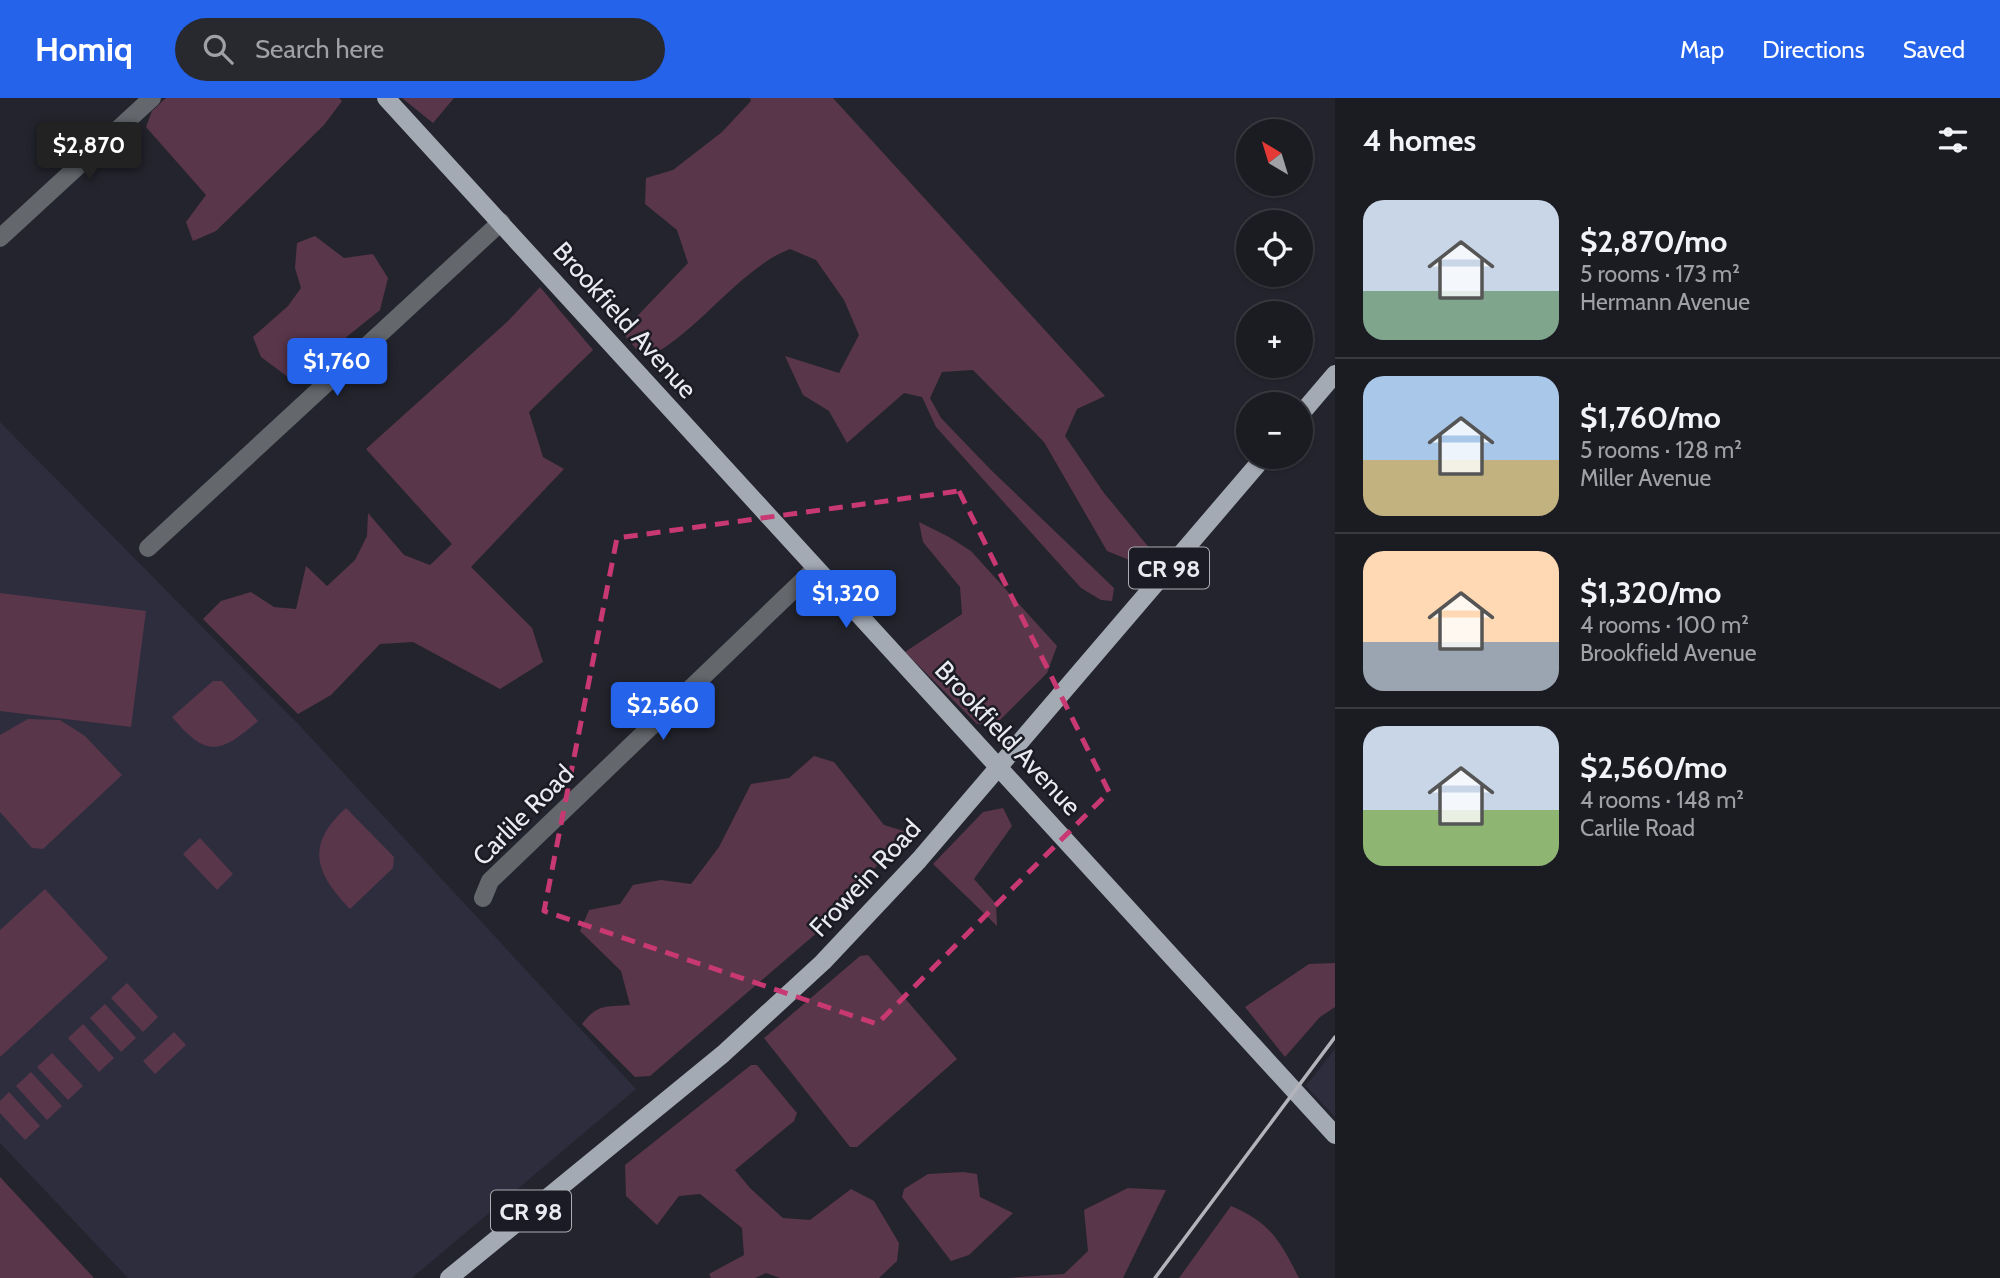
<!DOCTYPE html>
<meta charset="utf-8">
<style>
:root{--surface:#1b1b22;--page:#28282f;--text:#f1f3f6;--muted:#a0a1a5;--line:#393940;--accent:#2563eb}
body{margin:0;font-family:Cabin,sans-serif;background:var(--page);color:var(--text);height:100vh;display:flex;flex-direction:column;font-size:26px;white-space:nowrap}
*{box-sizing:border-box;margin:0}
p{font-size:23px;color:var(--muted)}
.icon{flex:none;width:38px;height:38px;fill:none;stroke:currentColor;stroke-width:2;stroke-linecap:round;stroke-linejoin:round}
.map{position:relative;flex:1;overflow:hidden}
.details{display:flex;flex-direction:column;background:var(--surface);width:665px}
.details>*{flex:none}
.needle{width:46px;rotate:322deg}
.buttons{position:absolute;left:1236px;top:21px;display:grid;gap:14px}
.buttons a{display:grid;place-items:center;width:77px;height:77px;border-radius:50%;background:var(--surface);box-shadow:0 2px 5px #0004,0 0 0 2px var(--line);font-size:35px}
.price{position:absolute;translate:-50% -60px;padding:0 16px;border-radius:7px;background:var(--accent);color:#fff;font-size:23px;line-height:46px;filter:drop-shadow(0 2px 4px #0008)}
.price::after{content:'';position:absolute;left:50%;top:42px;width:21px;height:16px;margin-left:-10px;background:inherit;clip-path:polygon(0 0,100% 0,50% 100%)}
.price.current{background:#222;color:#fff}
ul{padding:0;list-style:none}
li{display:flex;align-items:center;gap:21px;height:175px;padding:0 28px}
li+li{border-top:2px solid var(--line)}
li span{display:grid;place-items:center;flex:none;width:196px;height:140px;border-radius:21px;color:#555}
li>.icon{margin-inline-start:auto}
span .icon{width:84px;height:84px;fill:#fffc;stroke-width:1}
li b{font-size:30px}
h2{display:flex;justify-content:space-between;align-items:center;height:84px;padding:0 28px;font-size:30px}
header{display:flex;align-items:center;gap:42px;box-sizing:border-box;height:98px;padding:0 35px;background:var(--accent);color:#fff}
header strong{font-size:33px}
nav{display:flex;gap:38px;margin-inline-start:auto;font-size:24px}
.search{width:490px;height:63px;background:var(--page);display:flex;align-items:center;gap:18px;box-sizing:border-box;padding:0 24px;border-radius:38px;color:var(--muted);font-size:26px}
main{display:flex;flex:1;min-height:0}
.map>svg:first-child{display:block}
.built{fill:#2d2d3d}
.green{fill:#59364a}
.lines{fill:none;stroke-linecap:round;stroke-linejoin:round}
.minor{stroke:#64686c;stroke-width:18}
.major{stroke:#a3aab4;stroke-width:18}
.rail{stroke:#b3b3bb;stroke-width:3.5}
.marked{fill:none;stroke:#c83872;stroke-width:5;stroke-dasharray:14 9;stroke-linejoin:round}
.labels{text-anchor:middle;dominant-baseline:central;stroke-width:5;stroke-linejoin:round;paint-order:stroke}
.shield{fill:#1b1b25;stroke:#acacb4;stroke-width:2}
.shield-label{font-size:24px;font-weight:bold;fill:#eaeaf1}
.street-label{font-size:26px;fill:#eaeaf1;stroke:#1b1b25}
</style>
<header>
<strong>Homiq</strong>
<div class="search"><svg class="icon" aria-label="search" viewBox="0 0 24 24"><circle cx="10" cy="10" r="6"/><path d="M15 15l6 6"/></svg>Search here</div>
<nav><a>Map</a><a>Directions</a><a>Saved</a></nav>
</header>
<main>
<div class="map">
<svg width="1335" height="1180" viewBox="0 0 1335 1180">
<rect width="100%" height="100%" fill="#24242e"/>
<g class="built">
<polygon points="0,324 301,629 636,991 412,1180 128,1180 0,1045"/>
<polygon points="1335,951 1335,1019 1306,988"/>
</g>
<g class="green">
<polygon points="166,0 339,0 342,3 324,27 216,133 193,143 186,124 206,97 146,29 152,13"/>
<polygon points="402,0 454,0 433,25"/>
<path d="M750 0H833L1105 298 1077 311 1065 338 1104 395 1151 452 1132 463 1107 453 1044 344 973 272 942 274 930 300 941 320 990 371 1114 490 1112 503 1101 502 1081 490 936 329 922 299 904 295 847 345 829 313 803 297 785 258 839 275 859 237 844 202 816 162 790 151C752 165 713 212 680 238 667 248 658 256 642 258L622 234 688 165 677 132 645 106 646 80 673 72 722 34 751 3Z"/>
<polygon points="315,138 344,160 373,156 388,180 380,212 344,241 296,285 261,259 253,239 288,208 301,190 295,170 297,145"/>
<polygon points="540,189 593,252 529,314 543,359 564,371 471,469 532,530 543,564 500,591 413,544 380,546 331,597 298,616 203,521 221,503 251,494 274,509 296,511 306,468 327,488 355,462 367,438 368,415 404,457 430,467 452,446 366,351 507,224"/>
<polygon points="919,424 949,439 971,453 1057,548 1047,575 994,628 977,626 905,554 962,516 960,489 923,444"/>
<polygon points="0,495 146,513 131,629 0,613"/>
<path d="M213 583H222L258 623C219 657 206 659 172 619Z"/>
<polygon points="28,621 60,622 85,638 122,677 43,751 32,750 0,714 0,637"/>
<path d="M814 658 834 664 884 727 907 734 819 833 650 978 635 979 582 926C598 905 607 909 630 907L621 873 580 833 589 812 620 806 633 787 661 782 691 786 719 749 751 686 789 680Z"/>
<path d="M346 710 394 759 393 770 350 811C315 775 305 747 346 710Z"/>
<polygon points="1003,710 1012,728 974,781 996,806 997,828 933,766 983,714"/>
<polygon points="200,740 233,776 217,792 183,756"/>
<polygon points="45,791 108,860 0,959 0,832"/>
<polygon points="868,857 957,961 857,1049 850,1049 764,940 860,858"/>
<polygon points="1335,865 1335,909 1320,919 1285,959 1245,909 1309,866"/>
<polygon points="127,885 158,919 143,934 111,900"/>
<polygon points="105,906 136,940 121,954 90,920"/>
<polygon points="83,926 114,960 99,974 68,940"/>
<polygon points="174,934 186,947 155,976 143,963"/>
<polygon points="52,955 83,988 68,1002 37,969"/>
<polygon points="751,967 757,967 797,1015 794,1023 735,1072 750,1090 783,1120 810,1122 851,1091 874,1103 899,1145 897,1163 879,1180 780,1180 766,1175 755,1180 711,1180 709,1176 744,1157 742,1130 700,1096 679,1098 657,1127 626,1098 625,1067"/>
<polygon points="31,974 62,1008 47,1022 16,988"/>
<polygon points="9,994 40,1028 25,1042 0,1015 0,1003"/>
<polygon points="963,1074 977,1076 980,1099 1013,1115 969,1157 951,1163 902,1099 904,1091 928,1076"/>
<polygon points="0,1079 94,1180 0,1180"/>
<polygon points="1128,1090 1166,1092 1123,1180 1007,1180 1064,1176 1088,1153 1084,1112"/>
<path d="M1231 1108C1271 1125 1280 1143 1299 1180H1179Z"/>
</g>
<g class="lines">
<g class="minor">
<polyline points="0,140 152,0"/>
<polyline points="148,450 501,124"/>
<polyline points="483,800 490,783 816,470"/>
</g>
<g class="major">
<polyline points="386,0 1335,1037"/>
<polyline points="1300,317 1335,276"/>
<polyline points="449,1180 723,956 823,864 919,762 1264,359"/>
</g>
<polyline class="rail" points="1155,1180 1335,939"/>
</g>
<path class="marked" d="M959 393 1109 694 877 926 544 813 617 440Z"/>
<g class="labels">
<g class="shield">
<rect x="1129" y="449.5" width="80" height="41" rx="5"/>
<rect x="491" y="1092.5" width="80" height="41" rx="5"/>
</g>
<g class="shield-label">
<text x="1169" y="470">CR 98</text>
<text x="531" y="1113">CR 98</text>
</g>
<g class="street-label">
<text transform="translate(625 222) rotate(48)">Brookfield Avenue</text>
<text transform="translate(1008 640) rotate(47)">Brookfield Avenue</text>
<text transform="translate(523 717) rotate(-45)">Carlile Road</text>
<text transform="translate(865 780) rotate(-47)">Frowein Road</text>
</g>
</g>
</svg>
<div class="buttons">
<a><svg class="needle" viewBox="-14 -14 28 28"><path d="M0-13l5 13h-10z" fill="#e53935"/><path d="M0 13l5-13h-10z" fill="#a0a1a5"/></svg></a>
<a><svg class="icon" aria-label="locate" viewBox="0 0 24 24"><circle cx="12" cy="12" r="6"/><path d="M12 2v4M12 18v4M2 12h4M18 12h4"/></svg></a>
<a>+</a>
<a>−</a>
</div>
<b class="price current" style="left:89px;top:84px">$2,870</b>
<b class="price" style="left:337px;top:300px">$1,760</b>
<b class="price" style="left:846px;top:532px">$1,320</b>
<b class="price" style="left:663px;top:644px">$2,560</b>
</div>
<section class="details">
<h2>4 homes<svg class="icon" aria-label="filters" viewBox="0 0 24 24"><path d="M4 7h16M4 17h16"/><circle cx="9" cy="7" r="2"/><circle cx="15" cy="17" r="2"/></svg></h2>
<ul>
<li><span style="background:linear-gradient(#c9d6e8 65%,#7fa58c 0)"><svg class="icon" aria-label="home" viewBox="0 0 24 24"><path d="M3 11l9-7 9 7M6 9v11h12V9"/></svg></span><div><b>$2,870/mo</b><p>5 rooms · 173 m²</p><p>Hermann Avenue</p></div></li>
<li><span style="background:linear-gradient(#a9c7e8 60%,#c2b280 0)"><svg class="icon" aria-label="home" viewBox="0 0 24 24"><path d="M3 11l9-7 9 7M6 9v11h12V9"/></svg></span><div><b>$1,760/mo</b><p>5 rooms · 128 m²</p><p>Miller Avenue</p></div></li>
<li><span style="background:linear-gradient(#ffd9b3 65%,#9aa5b1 0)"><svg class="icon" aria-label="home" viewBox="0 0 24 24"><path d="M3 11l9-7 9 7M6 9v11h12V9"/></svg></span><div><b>$1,320/mo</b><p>4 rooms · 100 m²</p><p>Brookfield Avenue</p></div></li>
<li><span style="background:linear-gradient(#c9d6e8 60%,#8fb573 0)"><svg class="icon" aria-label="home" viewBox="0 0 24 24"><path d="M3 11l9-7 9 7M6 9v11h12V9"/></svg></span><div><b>$2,560/mo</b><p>4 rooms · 148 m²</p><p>Carlile Road</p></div></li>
</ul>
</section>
</main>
